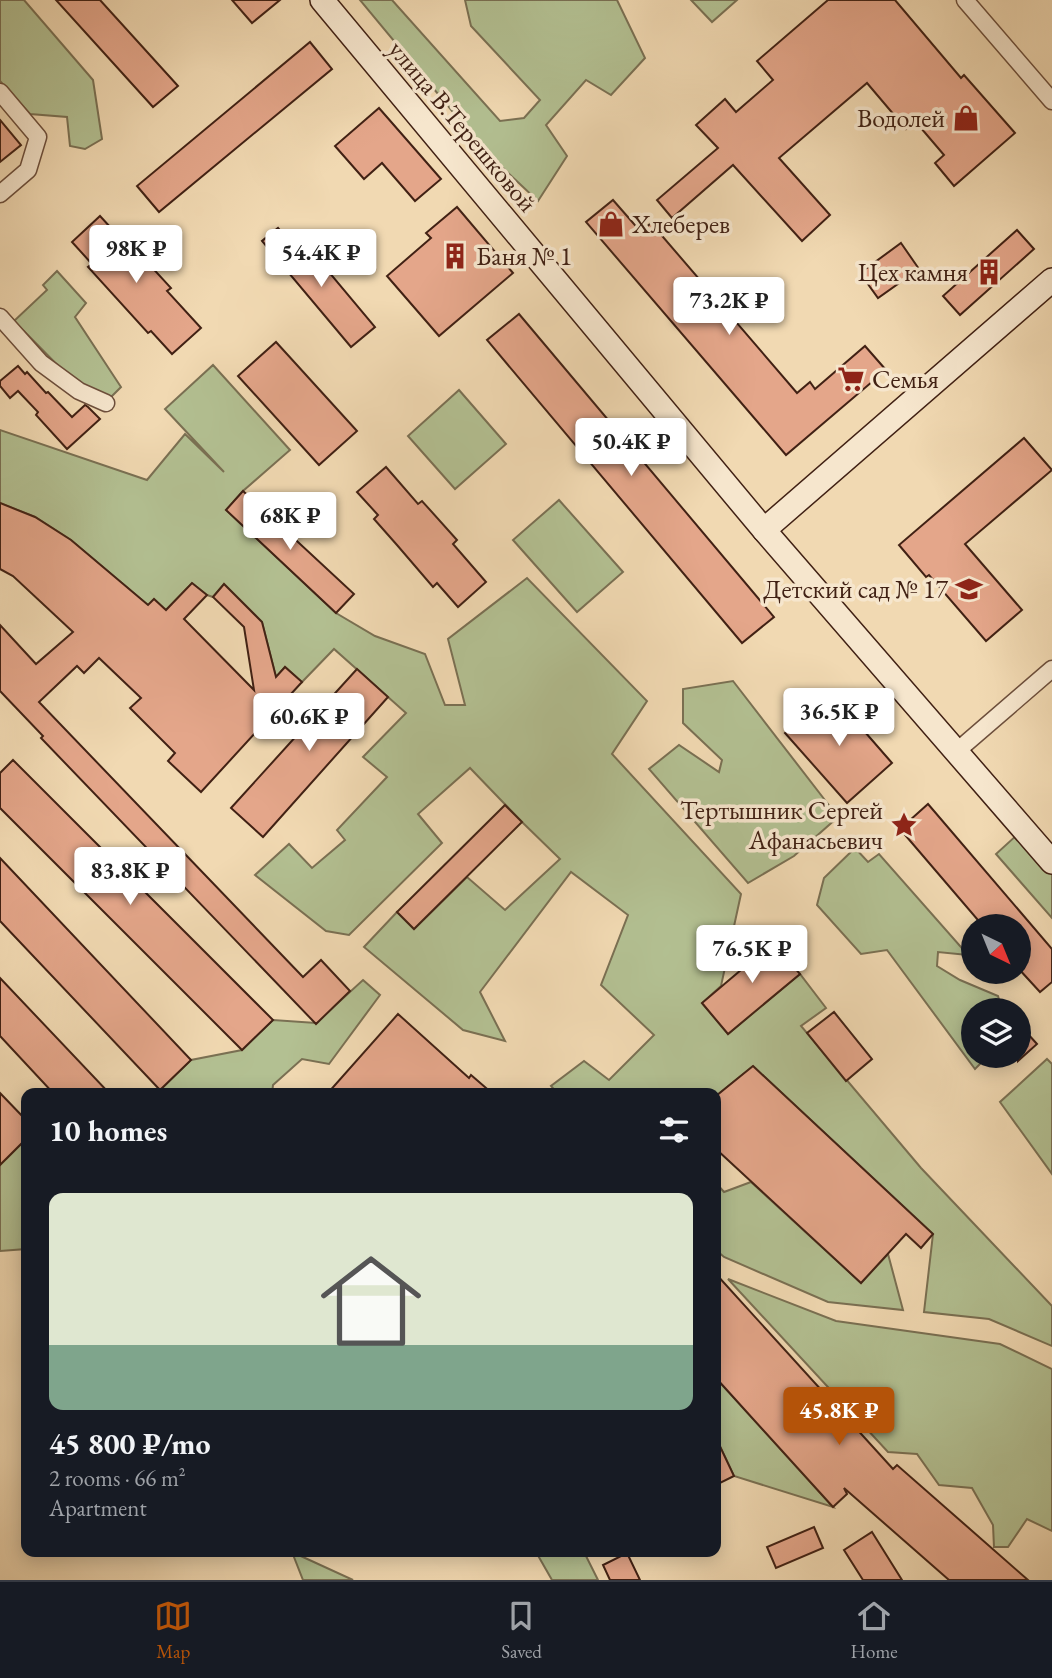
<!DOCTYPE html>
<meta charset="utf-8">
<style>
:root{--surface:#171b24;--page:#242831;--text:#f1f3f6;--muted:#9ea1a6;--line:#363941;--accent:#b45309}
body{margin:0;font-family:"EB Garamond",serif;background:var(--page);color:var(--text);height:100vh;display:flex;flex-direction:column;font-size:26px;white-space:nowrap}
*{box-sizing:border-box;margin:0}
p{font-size:23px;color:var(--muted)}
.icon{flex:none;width:38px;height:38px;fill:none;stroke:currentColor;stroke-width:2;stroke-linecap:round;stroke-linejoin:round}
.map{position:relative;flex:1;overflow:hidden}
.side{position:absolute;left:21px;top:1088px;width:700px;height:469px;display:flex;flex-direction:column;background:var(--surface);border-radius:14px;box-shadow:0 4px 18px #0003}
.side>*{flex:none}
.needle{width:46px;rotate:137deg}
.fabs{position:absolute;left:961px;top:914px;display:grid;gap:14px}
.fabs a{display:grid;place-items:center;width:70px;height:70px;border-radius:50%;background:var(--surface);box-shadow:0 4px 18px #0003;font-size:35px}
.price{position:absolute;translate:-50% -60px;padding:0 16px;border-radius:7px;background:#fff;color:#222;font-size:23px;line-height:46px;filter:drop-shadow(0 2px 4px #0008)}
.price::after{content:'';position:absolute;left:50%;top:42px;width:21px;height:16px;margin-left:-10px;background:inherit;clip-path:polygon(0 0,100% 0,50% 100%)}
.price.active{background:var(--accent);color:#fff}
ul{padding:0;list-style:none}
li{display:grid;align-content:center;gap:14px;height:371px;padding:0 28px}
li+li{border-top:2px solid var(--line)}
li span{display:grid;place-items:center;height:217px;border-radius:14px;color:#555}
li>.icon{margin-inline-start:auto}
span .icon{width:126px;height:126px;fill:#fffc;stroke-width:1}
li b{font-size:30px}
h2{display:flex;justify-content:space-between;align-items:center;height:84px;padding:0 28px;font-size:30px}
.dock{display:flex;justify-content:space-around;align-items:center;height:98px;border-top:2px solid var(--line);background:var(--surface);font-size:19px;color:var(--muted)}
.dock a{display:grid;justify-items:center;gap:4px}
.dock .active{color:var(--accent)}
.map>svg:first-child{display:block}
.green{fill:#b3c092;stroke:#7a7053;stroke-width:2}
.building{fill:#e4a68a;stroke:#412114;stroke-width:2}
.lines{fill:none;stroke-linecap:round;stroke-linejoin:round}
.street-casing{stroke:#6d4f3c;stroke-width:19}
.secondary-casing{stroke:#412114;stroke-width:26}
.street{stroke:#f6e6cd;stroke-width:16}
.secondary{stroke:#f6e6cd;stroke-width:23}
.labels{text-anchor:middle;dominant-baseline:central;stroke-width:7;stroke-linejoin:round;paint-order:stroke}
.poi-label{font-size:26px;fill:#412114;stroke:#f6e6cd;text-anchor:end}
.street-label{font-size:26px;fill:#412114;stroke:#f6e6cd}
</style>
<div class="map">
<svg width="1052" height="1580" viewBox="0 0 1052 1580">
<rect width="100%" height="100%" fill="#f1d9b2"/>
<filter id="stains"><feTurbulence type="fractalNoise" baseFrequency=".00286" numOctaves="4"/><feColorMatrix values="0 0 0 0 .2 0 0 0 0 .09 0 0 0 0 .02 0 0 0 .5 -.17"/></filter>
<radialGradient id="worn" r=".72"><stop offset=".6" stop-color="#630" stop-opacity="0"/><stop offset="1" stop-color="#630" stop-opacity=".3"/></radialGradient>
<g class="green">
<polygon points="0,0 24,0 93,80 102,139 85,149 70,146 67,117 30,114 0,81"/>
<polygon points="360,0 392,0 500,121 524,118 540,100 471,26 465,0 617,0 645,58 611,95 586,80 546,125 567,156 538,201 487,153"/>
<polygon points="691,0 737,0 712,22"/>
<polygon points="57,271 86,303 75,317 121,387 108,400 80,388 14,321 47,290 43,285"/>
<polygon points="213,365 290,450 243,491 226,510 336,613 375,636 425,654 445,705 465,705 448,639 527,578 647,701 612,754 741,894 721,986 702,1003 728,1034 800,974 826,1008 801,1026 921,1168 1052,1306 1052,1346 989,1319 924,1312 933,1234 753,1066 716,1096 716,1094 558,1094 551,1086 584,1061 609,1080 654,1035 601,985 628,915 571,872 480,992 505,1041 463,1030 364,947 397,912 414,929 467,877 505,910 560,859 522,822 470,768 418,814 442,843 349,935 326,931 255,875 289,844 312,868 345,840 337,830 387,777 363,757 406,713 334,649 302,682 285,667 276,677 262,622 224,584 213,597 207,595 192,583 166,610 148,605 71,540 35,517 0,503 0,430 147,480 185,434 224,472 165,409"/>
<polygon points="459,390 506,444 455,489 408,436"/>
<polygon points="559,500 623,572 577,612 513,540"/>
<polygon points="733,681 838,817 794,856 748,883 649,769 679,745 719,772 722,760 683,723 683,689"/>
<polygon points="1018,834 1052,873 1052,918 996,854"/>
<polygon points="855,848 868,862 879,854 968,955 938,952 937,966 960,980 998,996 1002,1010 973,1010 973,1055 989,1055 975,1069 887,950 861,954 817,905 824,878"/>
<polygon points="363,980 380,995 329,1064 302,1059 273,1085 272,1094 102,1094 106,1090 160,1090 191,1060 242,1050 273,1020 316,1023"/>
<polygon points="1047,1059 1052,1064 1052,1174 1000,1102"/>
<polygon points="26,1139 26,1249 0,1251 0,1160 6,1159"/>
<polygon points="751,1182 861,1283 888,1254 903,1310 828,1302 724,1257 716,1250 716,1183 724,1192"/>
<polygon points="728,1279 836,1321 1000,1344 1052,1369 1052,1531 1027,1519 1008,1547 994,1547 993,1525 972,1488 939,1485 917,1454 888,1452"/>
<polygon points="716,1378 833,1507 734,1476 718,1442 716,1442"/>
<polygon points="292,1552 353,1580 303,1580"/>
<polygon points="536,1552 584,1552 598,1580 552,1580"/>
</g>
<g class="building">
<polygon points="56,0 100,0 178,86 153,107"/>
<polygon points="232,0 280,0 252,23"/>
<polygon points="828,0 895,0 961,78 964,75 1015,133 954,186 935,163 944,155 915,121 906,129 867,83 779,158 830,215 802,241 733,165 672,218 657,200 718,148 696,125 725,99 736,112 773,80 757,61"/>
<polygon points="310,42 332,69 159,212 137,186"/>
<polygon points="379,108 441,179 415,201 382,163 364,179 335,146"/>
<polygon points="0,120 21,145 0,162"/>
<polygon points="613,200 641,232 651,223 797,393 810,382 815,389 865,346 886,370 786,455 586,222"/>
<polygon points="457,207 513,273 439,336 387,276 431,238 426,233"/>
<polygon points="100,216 133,252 136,250 171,288 167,291 201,328 172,354 151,331 148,333 88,267 92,264 72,242"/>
<polygon points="278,228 305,260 313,253 375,327 351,347 262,241"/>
<polygon points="1017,230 1034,249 960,315 943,296"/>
<polygon points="901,243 919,269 878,298 860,273"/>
<polygon points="519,314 774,617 742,643 487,340"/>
<polygon points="276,342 357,431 319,465 238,376"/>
<polygon points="18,366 25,374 27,372 46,393 48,392 72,417 85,405 88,407 100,419 67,449 36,415 38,412 18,391 10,398 0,386 0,381"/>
<polygon points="1024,438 1052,470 965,544 1022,610 986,641 929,575 926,577 899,545"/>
<polygon points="386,467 418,504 422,501 457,540 453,544 486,582 458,607 437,583 433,587 397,545 374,519 378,515 357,492"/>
<polygon points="243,491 354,594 336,613 226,510"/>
<polygon points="0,503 35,517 71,540 148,605 154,599 166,610 192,583 207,595 184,619 254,690 244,627 213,597 224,584 262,622 276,677 285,667 302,682 201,792 168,761 175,753 130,708 141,698 99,658 84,673 77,666 39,702 303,977 321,960 350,991 316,1024 41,738 43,736 0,691 0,625 36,664 73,632 13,576 0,569"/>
<polygon points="357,669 388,697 263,837 231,808"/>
<polygon points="831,693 892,763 847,803 785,733"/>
<polygon points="13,760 273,1020 242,1050 0,808 0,773"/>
<polygon points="928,804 1052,949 1052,982 1040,992 1018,968 1018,926 983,926 900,829"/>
<polygon points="505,805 522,822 414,929 397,912"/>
<polygon points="0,858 191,1060 160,1090 0,921"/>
<polygon points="766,933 800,974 728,1034 702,1003 755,958 748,949"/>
<polygon points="0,978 110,1094 54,1094 0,1036"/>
<polygon points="834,1012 872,1059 846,1081 807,1033"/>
<polygon points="398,1014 469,1078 471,1075 493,1094 327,1094"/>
<polygon points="1018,1023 1037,1044 1018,1061"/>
<polygon points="753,1066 933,1234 921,1248 906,1234 861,1283 716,1149 716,1096"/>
<polygon points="0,1093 26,1120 26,1139 0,1165"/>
<polygon points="716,1274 893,1469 897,1465 1028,1580 949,1580 844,1488 847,1494 833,1507 716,1378"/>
<polygon points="716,1438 734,1476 716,1485"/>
<polygon points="814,1527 823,1548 776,1568 767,1547"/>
<polygon points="872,1532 902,1580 863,1580 844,1550"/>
<polygon points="627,1553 640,1580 610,1580 603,1565"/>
</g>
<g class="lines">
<g class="street-casing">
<g id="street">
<polyline points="965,0 1052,101"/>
<polyline points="0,92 38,137 28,170 0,194"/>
<polyline points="0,317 41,363 79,391 106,403"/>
<polyline points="957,751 1052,669"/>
</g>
</g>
<g class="secondary-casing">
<g id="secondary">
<polyline points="322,0 764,530 1052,862"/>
<polyline points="764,530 1052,280"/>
</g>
</g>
<use href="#street" class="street"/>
<use href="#secondary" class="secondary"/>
</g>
<defs>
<g id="shop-bare" transform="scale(2.1)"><path d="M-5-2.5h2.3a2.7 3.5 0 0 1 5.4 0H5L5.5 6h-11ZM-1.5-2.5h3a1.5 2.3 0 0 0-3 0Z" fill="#8f2418" stroke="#f6e6cd" stroke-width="2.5" paint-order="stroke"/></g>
<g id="building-bare" transform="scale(2.1)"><path d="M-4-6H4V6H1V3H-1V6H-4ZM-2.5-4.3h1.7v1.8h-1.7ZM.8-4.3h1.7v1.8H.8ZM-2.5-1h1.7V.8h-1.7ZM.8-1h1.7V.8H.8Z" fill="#8f2418" stroke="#f6e6cd" stroke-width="2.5" paint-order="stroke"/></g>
<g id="supermarket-bare" transform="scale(2.1)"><path d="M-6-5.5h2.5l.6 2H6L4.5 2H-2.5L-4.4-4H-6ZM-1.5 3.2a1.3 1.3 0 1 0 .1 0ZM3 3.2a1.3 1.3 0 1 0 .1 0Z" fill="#8f2418" stroke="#f6e6cd" stroke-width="2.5" paint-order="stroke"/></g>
<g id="school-bare" transform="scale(2.1)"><path d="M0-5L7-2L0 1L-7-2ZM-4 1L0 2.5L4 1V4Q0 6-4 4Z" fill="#8f2418" stroke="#f6e6cd" stroke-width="2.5" paint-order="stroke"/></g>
<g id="sight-bare" transform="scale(2.1)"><path d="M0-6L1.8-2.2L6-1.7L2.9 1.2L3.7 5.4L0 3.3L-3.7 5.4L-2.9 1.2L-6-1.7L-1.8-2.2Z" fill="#8f2418" stroke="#f6e6cd" stroke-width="2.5" paint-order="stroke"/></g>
</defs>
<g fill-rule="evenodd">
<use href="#shop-bare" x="966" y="118"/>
<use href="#shop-bare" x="611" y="224"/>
<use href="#building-bare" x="455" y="256"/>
<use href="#building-bare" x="989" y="272"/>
<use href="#supermarket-bare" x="851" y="379"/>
<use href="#school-bare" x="969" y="589"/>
<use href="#sight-bare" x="904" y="825"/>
</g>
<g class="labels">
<g class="poi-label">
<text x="945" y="118">Водолей</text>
<text x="632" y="224" text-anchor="start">Хлеберев</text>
<text x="476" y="256" text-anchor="start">Баня № 1</text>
<text x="968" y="272">Цех камня</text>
<text x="872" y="379" text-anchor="start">Семья</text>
<text x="948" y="589">Детский сад № 17</text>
<text x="883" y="810">Тертышник Сергей<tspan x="883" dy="30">Афанасьевич</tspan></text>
</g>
<g class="street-label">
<text transform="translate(463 126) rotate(50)">улица В.Терешковой</text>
</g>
</g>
<rect width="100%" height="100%" filter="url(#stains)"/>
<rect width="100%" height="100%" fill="url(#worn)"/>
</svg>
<div class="fabs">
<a><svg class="needle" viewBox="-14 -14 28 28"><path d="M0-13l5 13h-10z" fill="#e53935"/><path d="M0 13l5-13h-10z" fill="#9ea1a6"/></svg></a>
<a><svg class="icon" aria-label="layers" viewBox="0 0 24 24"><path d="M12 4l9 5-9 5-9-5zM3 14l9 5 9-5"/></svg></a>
</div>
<b class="price" style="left:136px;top:285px">98K ₽</b>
<b class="price" style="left:321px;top:289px">54.4K ₽</b>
<b class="price" style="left:729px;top:337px">73.2K ₽</b>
<b class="price" style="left:631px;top:478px">50.4K ₽</b>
<b class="price" style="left:290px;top:552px">68K ₽</b>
<b class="price" style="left:839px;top:748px">36.5K ₽</b>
<b class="price" style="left:309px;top:753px">60.6K ₽</b>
<b class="price" style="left:130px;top:907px">83.8K ₽</b>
<b class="price" style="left:752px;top:985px">76.5K ₽</b>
<b class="price active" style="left:839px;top:1447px">45.8K ₽</b>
<section class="side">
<h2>10 homes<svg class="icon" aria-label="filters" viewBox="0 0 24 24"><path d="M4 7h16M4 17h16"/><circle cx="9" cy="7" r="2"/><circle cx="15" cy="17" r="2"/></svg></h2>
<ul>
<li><span style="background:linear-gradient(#dfe7d0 70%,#7fa58c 0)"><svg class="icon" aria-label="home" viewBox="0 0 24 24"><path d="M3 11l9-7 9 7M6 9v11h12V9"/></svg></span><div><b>45 800 ₽/mo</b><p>2 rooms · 66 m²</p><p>Apartment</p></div></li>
</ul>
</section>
</div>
<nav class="dock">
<a class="active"><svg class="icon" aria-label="map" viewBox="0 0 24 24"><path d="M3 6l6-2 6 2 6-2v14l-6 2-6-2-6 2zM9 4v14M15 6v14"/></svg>Map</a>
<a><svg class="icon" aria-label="saved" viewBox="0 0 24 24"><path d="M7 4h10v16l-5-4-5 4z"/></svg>Saved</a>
<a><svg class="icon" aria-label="home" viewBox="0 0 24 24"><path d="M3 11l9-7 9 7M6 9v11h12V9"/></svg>Home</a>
</nav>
